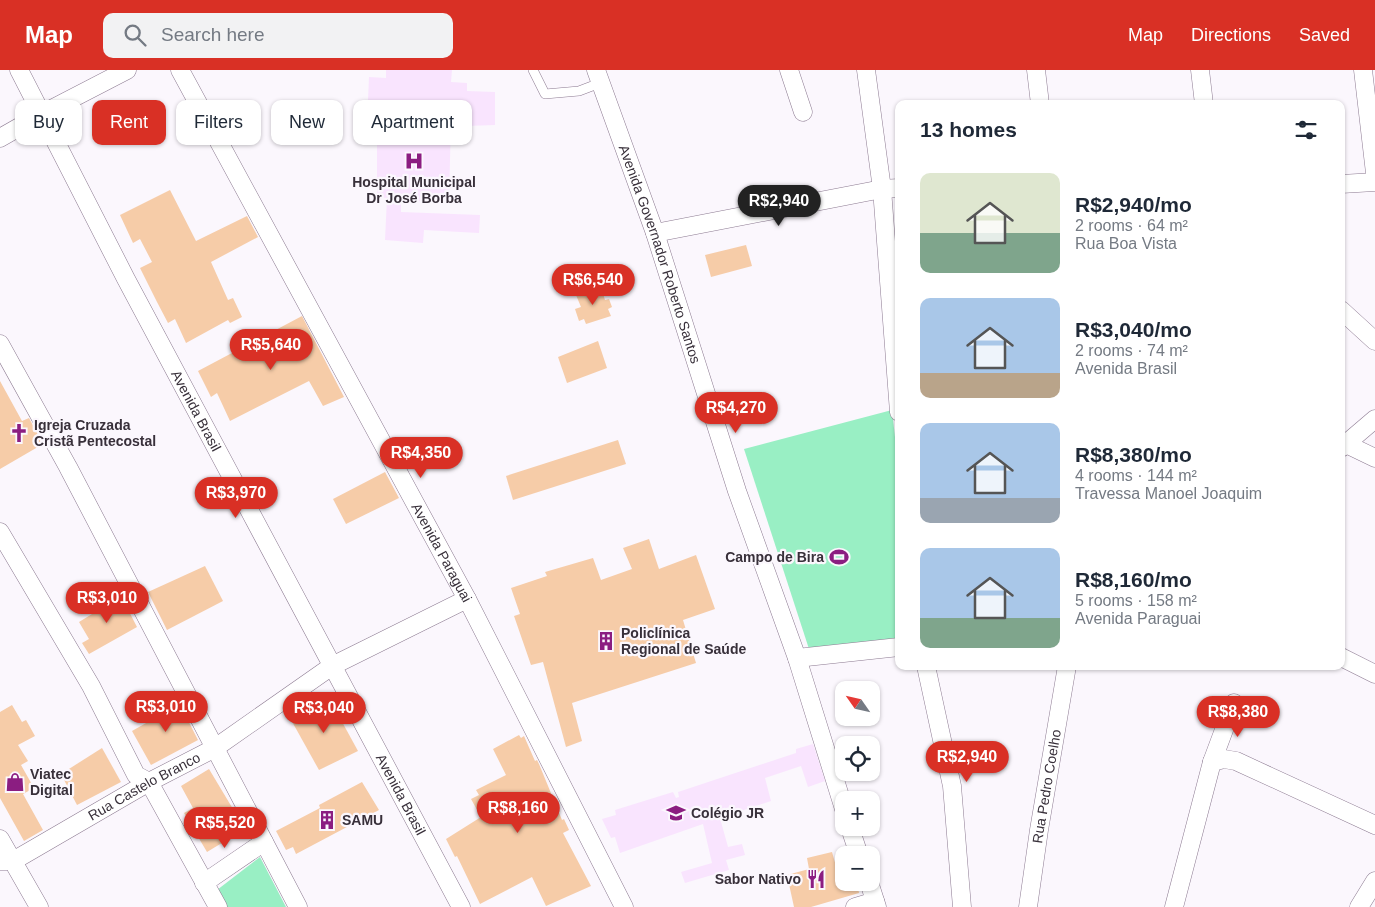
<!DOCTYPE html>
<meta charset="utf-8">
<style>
:root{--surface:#fff;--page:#f2f2f3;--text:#1f2937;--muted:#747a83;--accent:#d93025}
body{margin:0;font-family:Arial,sans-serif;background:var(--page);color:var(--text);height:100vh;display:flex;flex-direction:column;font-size:19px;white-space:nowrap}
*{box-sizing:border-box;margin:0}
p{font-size:16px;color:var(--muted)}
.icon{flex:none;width:28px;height:28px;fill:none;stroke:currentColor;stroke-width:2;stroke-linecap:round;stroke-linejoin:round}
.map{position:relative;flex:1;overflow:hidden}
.side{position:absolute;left:895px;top:30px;width:450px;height:570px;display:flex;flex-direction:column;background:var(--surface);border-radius:10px;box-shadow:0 1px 4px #0004}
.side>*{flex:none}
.guide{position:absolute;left:15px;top:30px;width:475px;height:45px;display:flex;gap:10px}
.needle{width:32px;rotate:304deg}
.buttons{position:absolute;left:835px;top:611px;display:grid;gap:10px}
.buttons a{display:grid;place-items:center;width:45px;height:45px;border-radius:10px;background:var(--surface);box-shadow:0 1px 4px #0004;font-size:25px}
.price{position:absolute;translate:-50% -42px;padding:0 11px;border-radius:18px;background:var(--accent);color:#fff;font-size:16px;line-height:32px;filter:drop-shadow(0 1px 2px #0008)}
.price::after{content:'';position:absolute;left:50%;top:30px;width:15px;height:11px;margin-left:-8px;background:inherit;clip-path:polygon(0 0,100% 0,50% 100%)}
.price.current{background:#222;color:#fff}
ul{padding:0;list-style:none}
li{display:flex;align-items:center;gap:15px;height:125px;padding:0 25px}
li span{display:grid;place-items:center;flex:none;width:140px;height:100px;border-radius:10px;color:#555}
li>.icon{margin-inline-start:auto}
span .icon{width:60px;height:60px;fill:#fffc;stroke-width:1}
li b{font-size:21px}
h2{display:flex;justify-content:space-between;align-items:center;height:60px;padding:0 25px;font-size:21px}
.tag{padding:0 18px;border-radius:10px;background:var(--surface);box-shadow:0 1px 4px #0004;font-size:18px;line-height:45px}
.tag.current{background:var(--accent);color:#fff}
header{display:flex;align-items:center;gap:30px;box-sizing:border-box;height:70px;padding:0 25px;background:var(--accent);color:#fff}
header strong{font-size:24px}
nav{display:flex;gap:28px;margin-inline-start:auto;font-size:18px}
.search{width:350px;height:45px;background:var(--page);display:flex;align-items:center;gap:12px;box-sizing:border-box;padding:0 18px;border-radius:10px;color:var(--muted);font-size:19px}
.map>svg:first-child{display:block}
.built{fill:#f9e4fe}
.green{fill:#99efc4}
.building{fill:#f6cca8}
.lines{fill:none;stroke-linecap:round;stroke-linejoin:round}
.service-casing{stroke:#8c7a91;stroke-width:10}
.minor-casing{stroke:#8c7a91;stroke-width:19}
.service{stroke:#fff;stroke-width:9}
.minor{stroke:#fff;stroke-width:18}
.labels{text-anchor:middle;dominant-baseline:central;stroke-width:4.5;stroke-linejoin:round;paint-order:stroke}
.poi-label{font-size:14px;font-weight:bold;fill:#38303a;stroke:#fbf7fd;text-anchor:start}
.street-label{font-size:14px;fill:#38303a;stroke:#fbf7fd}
</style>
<header>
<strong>Map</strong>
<div class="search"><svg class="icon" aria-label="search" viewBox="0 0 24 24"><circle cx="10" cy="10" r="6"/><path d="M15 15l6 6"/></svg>Search here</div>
<nav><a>Map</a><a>Directions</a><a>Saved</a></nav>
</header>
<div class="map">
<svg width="1375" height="837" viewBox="0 0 1375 837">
<rect width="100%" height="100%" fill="#fbf7fd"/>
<g class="built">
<polygon points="386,0 452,0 451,12 467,13 467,21 495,22 495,55 466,56 466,49 451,48 449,132 401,131 401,142 480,145 479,163 424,160 423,173 385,170 387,128 377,127 377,54 367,53 369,7 386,8"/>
<polygon points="813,674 825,711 808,717 801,696 765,708 771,731 720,748 728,777 742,774 745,785 726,790 729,800 685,813 681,802 712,793 703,754 620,783 615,767 611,768 602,749 616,745 615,740 673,722 676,728 679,727 678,722 796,683 796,679"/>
</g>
<g class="green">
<polygon points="892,340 899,403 899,570 809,579 744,379"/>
<polygon points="260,787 286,837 227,837 217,820"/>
</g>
<g class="building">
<polygon points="170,120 196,171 247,146 258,167 211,192 228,230 233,228 242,247 230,253 228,250 186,273 175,249 168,253 157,232 140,198 152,192 140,169 133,173 120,145"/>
<polygon points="746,175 752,196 711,207 705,185"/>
<polygon points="601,217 605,230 609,229 612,237 608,239 611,246 586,254 584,249 579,251 575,239 581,237 576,225"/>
<polygon points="302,246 344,327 323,336 309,311 230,351 217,323 211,327 198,301"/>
<polygon points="598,271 607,298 567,313 558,287"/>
<polygon points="0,311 22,351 29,348 43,374 0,399"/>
<polygon points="618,370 626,394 513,430 506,406"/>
<polygon points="385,402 399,428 346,454 333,429"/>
<polygon points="649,469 659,499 696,485 715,539 683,550 696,593 572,633 582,671 566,677 543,592 531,595 514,546 520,544 511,518 547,506 545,502 593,488 601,510 632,499 623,478"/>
<polygon points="205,496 223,531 167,560 148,522"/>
<polygon points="120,524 137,557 89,584 82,573 89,569 79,552 110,533 109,530"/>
<polygon points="176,627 198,670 151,695 132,661 162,644 159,638"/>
<polygon points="329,628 358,681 319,700 290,648"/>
<polygon points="12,635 22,652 26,650 35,666 18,675 28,691 21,695 34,718 23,724 43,760 24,771 0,728 0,642"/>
<polygon points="519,665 521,668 524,666 535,691 537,690 539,694 562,750 564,749 569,760 563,763 591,816 546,836 532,807 480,834 457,786 455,787 446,769 481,747 471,729 479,725 476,720 506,705 493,679"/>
<polygon points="102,678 121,712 77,735 61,704"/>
<polygon points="209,699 245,759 207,782 184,743 193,738 181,716"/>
<polygon points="362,712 379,740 296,784 293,777 286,780 276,761 320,738 319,735"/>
<polygon points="832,782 838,803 844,802 844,812 857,812 859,823 811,837 794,837 787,805 809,799 807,788"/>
</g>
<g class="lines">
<g class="service-casing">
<polyline id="service" points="533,0 545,24 579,21 600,13"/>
</g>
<g class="minor-casing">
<g id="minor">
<path id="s1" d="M19 0 126 209 461 837"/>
<path id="s2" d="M180 0 467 529 624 837"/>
<path id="s3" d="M596 0 655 163 737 421 797 588 844 739"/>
<polyline points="789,0 803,42"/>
<polyline points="866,0 882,119 899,342"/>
<polyline points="1036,0 1040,34"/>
<polyline points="1200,0 1204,34"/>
<polyline points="1363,0 1375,103"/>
<polyline points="0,68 42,44 127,0"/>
<polyline points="1341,114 1375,112"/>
<polyline points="655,163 882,119 899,118"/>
<polyline points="1341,240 1375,271"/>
<polyline points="0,274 68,397 298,837"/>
<polyline points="1346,374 1375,388"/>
<polyline points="1341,378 1375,349"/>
<polyline points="0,462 91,616 136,705 149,712 218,837"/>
<polyline points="1341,587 1375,604"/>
<polyline points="797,588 899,577"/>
<polyline points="926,596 952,716 962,837"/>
<polyline points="1212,692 1234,633"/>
<polyline points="850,758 859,785"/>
<polyline points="0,769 39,837"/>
<path id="s4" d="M0 791H13L149 712 215 678 332 596 467 529"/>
<polyline points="869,812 877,837"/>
<polyline points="204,813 264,772"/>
<polyline points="855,837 875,831"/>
<path id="s5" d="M1028 837 1039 760 1067 596"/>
<polyline points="1174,837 1212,692 1224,689 1236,691 1375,755"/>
<polyline points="1359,837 1375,811"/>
</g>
</g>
<use href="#service" class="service"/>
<use href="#minor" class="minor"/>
</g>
<defs>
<g id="hospital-bare" transform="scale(1.5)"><path d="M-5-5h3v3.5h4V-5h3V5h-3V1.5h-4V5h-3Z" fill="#8b1d81" stroke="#fbf7fd" stroke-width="2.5" paint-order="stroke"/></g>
<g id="church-bare" transform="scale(1.5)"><path d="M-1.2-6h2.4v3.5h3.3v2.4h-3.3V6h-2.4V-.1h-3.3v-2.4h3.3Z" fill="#8b1d81" stroke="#fbf7fd" stroke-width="2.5" paint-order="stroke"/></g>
<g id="stadium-bare" transform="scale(1.5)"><path d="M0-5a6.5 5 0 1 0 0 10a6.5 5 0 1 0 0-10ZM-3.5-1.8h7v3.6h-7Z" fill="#8b1d81" stroke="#fbf7fd" stroke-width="2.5" paint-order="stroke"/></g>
<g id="building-bare" transform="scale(1.5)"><path d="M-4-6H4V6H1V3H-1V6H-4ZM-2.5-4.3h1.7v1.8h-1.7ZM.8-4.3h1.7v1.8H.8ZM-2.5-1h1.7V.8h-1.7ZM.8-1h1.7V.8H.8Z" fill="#8b1d81" stroke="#fbf7fd" stroke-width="2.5" paint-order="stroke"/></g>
<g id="shop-bare" transform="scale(1.5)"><path d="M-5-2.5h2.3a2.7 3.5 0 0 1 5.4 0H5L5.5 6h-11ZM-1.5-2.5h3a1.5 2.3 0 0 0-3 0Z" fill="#8b1d81" stroke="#fbf7fd" stroke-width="2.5" paint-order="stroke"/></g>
<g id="school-bare" transform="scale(1.5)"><path d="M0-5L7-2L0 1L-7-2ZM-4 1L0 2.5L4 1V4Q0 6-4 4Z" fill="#8b1d81" stroke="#fbf7fd" stroke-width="2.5" paint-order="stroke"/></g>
<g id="restaurant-bare" transform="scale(1.5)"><path d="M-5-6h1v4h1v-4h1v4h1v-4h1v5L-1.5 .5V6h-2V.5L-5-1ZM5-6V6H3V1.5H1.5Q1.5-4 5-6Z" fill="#8b1d81" stroke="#fbf7fd" stroke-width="2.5" paint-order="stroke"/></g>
</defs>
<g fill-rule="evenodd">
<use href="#hospital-bare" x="414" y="91"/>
<use href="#church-bare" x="19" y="363"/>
<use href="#stadium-bare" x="839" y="487"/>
<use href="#building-bare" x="606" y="571"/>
<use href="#shop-bare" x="15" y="712"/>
<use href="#school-bare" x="676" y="743"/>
<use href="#building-bare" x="327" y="750"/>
<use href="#restaurant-bare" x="816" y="809"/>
</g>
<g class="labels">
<g class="poi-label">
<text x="414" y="112" text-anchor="middle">Hospital Municipal<tspan x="414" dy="16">Dr José Borba</tspan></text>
<text x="34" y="355">Igreja Cruzada<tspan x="34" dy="16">Cristã Pentecostal</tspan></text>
<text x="824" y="487" text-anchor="end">Campo de Bira</text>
<text x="621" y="563">Policlínica<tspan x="621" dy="16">Regional de Saúde</tspan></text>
<text x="30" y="704">Viatec<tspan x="30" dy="16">Digital</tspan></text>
<text x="691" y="743">Colégio JR</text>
<text x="342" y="750">SAMU</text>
<text x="801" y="809" text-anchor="end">Sabor Nativo</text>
</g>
<g class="street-label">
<text stroke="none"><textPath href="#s3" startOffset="195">Avenida Governador Roberto Santos</textPath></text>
<text stroke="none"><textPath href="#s1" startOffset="384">Avenida Brasil</textPath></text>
<text stroke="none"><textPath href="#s2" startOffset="549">Avenida Paraguai</textPath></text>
<text stroke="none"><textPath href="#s5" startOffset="122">Rua Pedro Coelho</textPath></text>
<text stroke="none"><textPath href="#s4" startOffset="164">Rua Castelo Branco</textPath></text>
<text stroke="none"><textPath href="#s1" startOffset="819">Avenida Brasil</textPath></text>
</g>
</g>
</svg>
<div class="buttons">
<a><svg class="needle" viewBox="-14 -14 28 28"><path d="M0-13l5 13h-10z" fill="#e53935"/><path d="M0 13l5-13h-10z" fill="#747a83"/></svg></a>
<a><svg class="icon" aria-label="locate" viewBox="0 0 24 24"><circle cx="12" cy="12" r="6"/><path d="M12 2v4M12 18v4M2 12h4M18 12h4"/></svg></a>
<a>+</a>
<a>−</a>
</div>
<b class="price current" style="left:779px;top:157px">R$2,940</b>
<b class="price" style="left:593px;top:236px">R$6,540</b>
<b class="price" style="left:271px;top:301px">R$5,640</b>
<b class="price" style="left:736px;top:364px">R$4,270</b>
<b class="price" style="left:421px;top:409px">R$4,350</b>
<b class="price" style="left:236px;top:449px">R$3,970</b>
<b class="price" style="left:107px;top:554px">R$3,010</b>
<b class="price" style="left:166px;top:663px">R$3,010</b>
<b class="price" style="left:324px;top:664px">R$3,040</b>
<b class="price" style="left:1238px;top:668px">R$8,380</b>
<b class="price" style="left:967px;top:713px">R$2,940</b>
<b class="price" style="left:518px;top:764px">R$8,160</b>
<b class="price" style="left:225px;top:779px">R$5,520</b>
<div class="guide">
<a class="tag">Buy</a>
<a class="tag current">Rent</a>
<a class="tag">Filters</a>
<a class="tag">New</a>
<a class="tag">Apartment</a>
</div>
<section class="side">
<h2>13 homes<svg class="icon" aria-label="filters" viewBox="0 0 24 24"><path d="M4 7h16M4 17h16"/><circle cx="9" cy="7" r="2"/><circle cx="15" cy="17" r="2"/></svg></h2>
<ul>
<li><span style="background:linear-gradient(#dfe7d0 60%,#7fa58c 0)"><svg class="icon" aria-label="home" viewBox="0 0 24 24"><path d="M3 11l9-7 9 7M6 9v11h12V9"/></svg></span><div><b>R$2,940/mo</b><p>2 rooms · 64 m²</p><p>Rua Boa Vista</p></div></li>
<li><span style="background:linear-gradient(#a9c7e8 75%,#b9a48a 0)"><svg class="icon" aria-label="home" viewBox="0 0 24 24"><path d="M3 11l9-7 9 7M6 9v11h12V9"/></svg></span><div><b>R$3,040/mo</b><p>2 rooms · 74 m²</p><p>Avenida Brasil</p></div></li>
<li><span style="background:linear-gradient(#a9c7e8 75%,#9aa5b1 0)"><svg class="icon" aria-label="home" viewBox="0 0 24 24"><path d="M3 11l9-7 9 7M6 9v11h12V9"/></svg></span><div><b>R$8,380/mo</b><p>4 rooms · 144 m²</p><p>Travessa Manoel Joaquim</p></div></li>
<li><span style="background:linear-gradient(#a9c7e8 70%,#7fa58c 0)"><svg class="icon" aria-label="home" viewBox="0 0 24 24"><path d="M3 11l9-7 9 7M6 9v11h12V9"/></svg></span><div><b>R$8,160/mo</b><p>5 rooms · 158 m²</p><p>Avenida Paraguai</p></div></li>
</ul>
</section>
</div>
